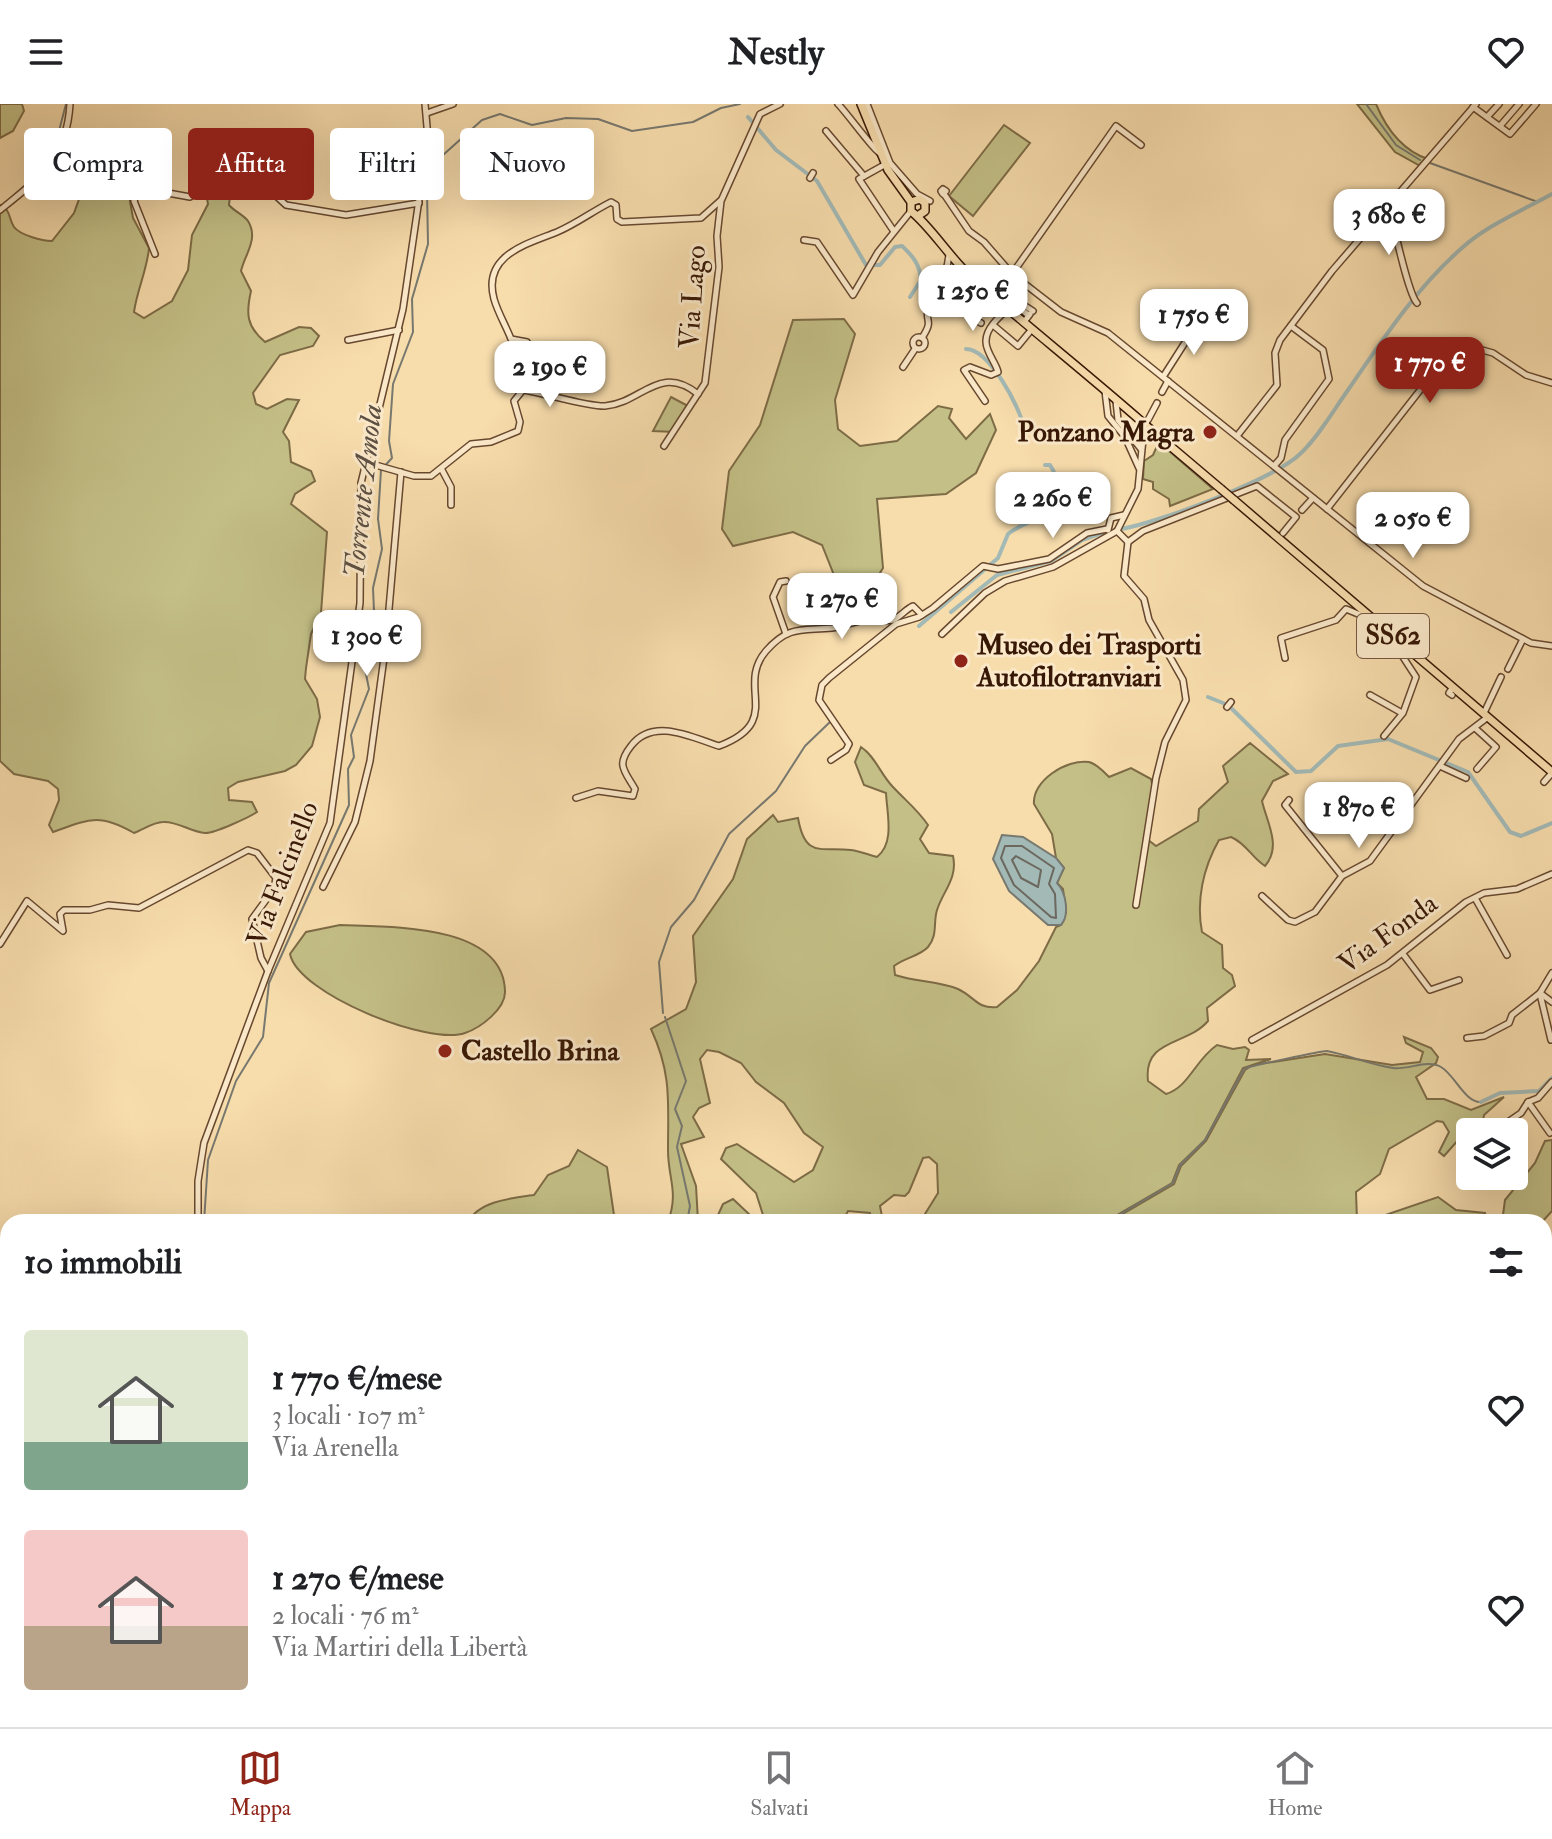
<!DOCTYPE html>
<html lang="it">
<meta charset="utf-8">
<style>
:root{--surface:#fff;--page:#f2f2f2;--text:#202124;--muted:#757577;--line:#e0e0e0;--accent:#8f2418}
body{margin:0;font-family:"IM FELL Double Pica",serif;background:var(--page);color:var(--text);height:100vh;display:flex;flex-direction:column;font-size:30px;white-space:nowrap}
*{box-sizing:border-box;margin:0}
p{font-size:26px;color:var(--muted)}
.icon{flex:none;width:44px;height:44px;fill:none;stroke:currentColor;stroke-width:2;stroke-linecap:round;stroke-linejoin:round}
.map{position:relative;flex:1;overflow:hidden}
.drawer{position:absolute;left:0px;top:1110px;width:1552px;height:514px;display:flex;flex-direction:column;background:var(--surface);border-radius:24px 24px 0 0;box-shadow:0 8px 32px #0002}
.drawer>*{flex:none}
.guide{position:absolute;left:24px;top:24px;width:800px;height:72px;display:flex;gap:16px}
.tools{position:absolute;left:1456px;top:1014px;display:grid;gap:16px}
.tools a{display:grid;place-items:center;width:72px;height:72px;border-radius:8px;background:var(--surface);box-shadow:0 8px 32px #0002;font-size:40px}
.price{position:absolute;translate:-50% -68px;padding:0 18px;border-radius:16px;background:#fff;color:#222;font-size:26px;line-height:52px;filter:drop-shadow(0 2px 4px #0008)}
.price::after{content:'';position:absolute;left:50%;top:48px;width:24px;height:18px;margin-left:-12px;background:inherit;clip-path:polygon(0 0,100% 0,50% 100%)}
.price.on{background:var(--accent);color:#fff}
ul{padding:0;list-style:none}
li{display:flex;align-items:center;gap:24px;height:200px;padding:0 24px}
li span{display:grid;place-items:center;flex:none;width:224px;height:160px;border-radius:8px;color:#555}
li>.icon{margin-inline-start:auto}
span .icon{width:96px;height:96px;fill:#fffc;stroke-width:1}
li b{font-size:34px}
h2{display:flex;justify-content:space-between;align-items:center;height:96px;padding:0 24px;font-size:34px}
.pill{padding:0 28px;border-radius:8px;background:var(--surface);box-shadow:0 8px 32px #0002;font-size:28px;line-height:72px}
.pill.on{background:var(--accent);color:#fff}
header{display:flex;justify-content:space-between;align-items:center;height:104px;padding:0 24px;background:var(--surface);font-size:36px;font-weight:700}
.tabs{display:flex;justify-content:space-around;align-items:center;height:112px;border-top:2px solid var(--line);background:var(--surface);font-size:22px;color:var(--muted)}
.tabs a{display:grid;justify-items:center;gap:4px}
.tabs .on{color:var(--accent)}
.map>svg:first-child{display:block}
.green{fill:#c3bf86;stroke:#7d6b46;stroke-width:2}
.water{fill:#a2b9b6;stroke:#77786f;stroke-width:2}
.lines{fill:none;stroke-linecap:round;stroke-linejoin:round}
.shore{stroke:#6c685e;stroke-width:2}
.stream{stroke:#77786f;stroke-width:2}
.canal{stroke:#a2b9b6;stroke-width:4}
.minor-casing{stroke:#67482f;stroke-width:8}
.major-casing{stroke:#371705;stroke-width:10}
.minor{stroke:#fae8c9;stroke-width:5}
.major{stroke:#f7dcac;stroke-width:7}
.major-bridge-casing{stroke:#371705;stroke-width:10;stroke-linecap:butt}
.major-bridge{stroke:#f7dcac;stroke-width:7}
.poi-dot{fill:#8f2418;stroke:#fae8c9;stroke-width:3}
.labels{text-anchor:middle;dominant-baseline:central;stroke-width:6;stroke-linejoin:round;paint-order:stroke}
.shield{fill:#fae8c9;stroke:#725640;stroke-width:2}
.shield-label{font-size:26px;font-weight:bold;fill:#371705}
.street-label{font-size:28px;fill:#371705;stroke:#fae8c9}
.poi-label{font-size:28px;font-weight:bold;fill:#371705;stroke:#fae8c9;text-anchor:start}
.water-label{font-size:30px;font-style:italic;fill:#5c5043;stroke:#fae8c9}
</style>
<header><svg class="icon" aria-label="menu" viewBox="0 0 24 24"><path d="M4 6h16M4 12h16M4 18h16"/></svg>Nestly<svg class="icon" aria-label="heart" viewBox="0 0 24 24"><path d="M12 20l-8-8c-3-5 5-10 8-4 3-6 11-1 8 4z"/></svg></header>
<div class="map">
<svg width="1552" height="1623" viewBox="0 0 1552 1623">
<rect width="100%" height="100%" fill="#f7dcac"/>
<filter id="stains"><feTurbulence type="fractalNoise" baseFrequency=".0025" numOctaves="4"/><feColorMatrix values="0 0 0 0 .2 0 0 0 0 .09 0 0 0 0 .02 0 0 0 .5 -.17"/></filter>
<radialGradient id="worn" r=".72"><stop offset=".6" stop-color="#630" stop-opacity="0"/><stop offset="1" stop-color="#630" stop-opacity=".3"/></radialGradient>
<g class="green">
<polygon points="0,0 22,0 24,7 13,27 0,34"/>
<path d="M1357 0H1376C1386 24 1401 46 1428 55L1422 63 1395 48Z"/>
<polygon points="1004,21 1030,39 973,112 949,92"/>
<path d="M212 59 233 66 229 101C234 107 244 111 248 117 259 135 245 150 241 167L251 187C246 209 246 222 265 238L299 223 311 224 319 232 313 242 280 251 253 289 256 300 267 305 287 295 299 296 283 328 289 337 291 358 311 367 315 377 295 390 291 400 327 428 321 509 311 530 306 564 305 575 317 595 320 613 312 642 296 661 285 667 238 678 228 684 229 696 252 698 257 708C250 713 213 730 205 729 191 728 177 717 163 718 153 718 143 726 134 729 99 709 89 715 53 728L49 721 59 696 58 685 48 677 14 670 0 657V101C11 106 8 113 14 123 20 131 42 137 52 137L74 109 82 87C109 75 117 46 152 67L154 79 138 83 129 92 133 114 149 144C147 166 137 186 134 208L144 214 172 197 188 166 192 131 208 100 204 78Z"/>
<polygon points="844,215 855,230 835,296 838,325 860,342 897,337 938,302 952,305 949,314 966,335 990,310 996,326 976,369 946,390 877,395 883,464 867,490 840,486 822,441 793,428 733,442 722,425 729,367 760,321 793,216"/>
<polygon points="671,293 688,302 675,328 653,327"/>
<polygon points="1158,340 1161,340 1213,385 1170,402 1169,395 1153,385 1153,378 1143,375 1144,357 1153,351"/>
<path d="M1250 639 1288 670 1273 677 1262 697C1267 719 1282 742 1265 762 1251 753 1247 740 1231 733L1219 736C1203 764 1196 797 1202 828L1222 841 1223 864 1232 871 1235 882 1207 904 1208 917C1187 942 1143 934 1148 977L1166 990C1189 983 1195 956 1217 941L1233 945 1245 943 1249 946 1246 956 1271 955 1243 964 1205 1036 1179 1061 1172 1079 1105 1118H920L938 1089 937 1060 929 1053 923 1054 909 1088 905 1092 894 1091 880 1102 883 1118H871L870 1109 848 1107 842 1118H722L718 1111 723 1100 733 1095 752 1113 763 1111 756 1089 721 1055 726 1044 737 1040 794 1078 813 1066 823 1043 804 1029 784 999 756 978 741 959 719 948 707 946 700 955 710 999 699 1004 693 1013 704 1033 681 1040 696 1082 698 1117 668 1118C679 1087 668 1075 668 1046 668 999 672 970 651 925L686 905 696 878 693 832 733 775 747 735 773 711 778 718 798 714C805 754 820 743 851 746 860 747 869 751 877 753 895 739 887 710 886 689L864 681 855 658 861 643C875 652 881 671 893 683 906 697 917 705 928 721L920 735 929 749 953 752C958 774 943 787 937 806 933 819 938 831 928 843 920 852 904 854 894 862L895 871C916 878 939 877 958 885 975 893 977 905 997 903L1017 886 1039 857 1056 823 1061 821 1066 808 1063 785 1057 779 1064 764 1056 754 1052 730 1034 700C1032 677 1066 655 1089 658 1097 660 1103 667 1109 673L1131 664 1151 675C1157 694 1143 714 1147 735L1156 742 1198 717 1199 705 1228 678 1223 662Z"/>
<path d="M340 821C389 823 503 819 505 887 506 905 480 924 465 929 429 942 298 890 290 850L306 828Z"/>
<polygon points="1404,933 1431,944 1438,953 1436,959 1416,973 1427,995 1444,995 1471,1006 1504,993 1484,1011 1481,1028 1470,1028 1470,1035 1459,1035 1444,1052 1439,1048 1449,1028 1443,1018 1437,1017 1389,1045 1380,1070 1356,1088 1357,1116 1368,1117 1438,1093 1456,1106 1485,1109 1488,1118 1109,1118 1174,1080 1181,1062 1206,1037 1245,966 1253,961 1325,950 1392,961 1420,958 1423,948 1406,939"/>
<polygon points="1552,1036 1552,1107 1542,1118 1502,1118 1505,1096 1535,1059 1545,1037"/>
<path d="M578 1046 607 1063 615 1118H468C479 1097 512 1094 534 1091L548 1071 569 1062Z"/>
<polygon points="8,1220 8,1307 0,1313 0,1222"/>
<polygon points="1552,1377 1552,1460 1544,1465 1544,1382"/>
<polygon points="8,1513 8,1582 0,1578 0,1519"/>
<polygon points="166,1616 354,1616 355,1623 152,1623"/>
<polygon points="439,1616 485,1616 489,1623 438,1623"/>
<polygon points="607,1616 724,1616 726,1623 599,1623"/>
<polygon points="867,1616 1414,1616 1416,1623 872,1623"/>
</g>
<path class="water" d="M1002 731 1023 733 1056 754 1064 764 1057 779C1066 788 1070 811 1061 821H1048L1009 787 993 755Z"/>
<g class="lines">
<g class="shore">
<polygon points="1005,742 1022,742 1054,764 1049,780 1055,790 1056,814 1051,813 1014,781 1001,754"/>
<polygon points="1016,752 1041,766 1038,783 1021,774 1012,756"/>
</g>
<g class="stream">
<polyline points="1366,0 1396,41 1420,56"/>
<polyline points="53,50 66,0"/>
<polyline points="1430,59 1538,98"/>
<polyline points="5,99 40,68"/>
<polyline points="663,909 659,858 671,823 694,796 729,730 776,687 805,642 831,617"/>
<polyline points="665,913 686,977 675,1005 682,1022 677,1043 690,1102 687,1118"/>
<polyline points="204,1118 208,1056 236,977 263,933 269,879 349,701 348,665 354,653 351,631 369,585 365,565 375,530 373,484 382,445 378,415 381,366 392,354 389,337 393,280 413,228 412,195 428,140 427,87 433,60 482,16 500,10 532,21 566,14 598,15 632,27 693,18 721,4 740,0"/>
<path d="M1107 1118 1173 1079 1180 1061 1205 1036 1244 965C1249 962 1322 947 1327 947 1349 951 1370 961 1393 964 1409 966 1427 955 1441 963 1455 971 1465 999 1481 998"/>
<polyline points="0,1297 8,1295"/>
<polyline points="637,1616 639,1623"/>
<polyline points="204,1623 208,1616"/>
</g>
<g class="canal">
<path d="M748 13 776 46 817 77 866 161H880L895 143 902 142C913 152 920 161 921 176L910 193"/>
<path d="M966 245C989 245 1020 303 1024 324"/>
<path d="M1121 425C1158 419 1274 375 1300 350 1319 332 1333 307 1348 286 1383 235 1416 184 1463 143 1488 121 1523 106 1552 90"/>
<polyline points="951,508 997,471 1051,457 1082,436 1102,429"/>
<path d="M919 522 998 454 1008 430C1028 413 1056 418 1056 386 1056 377 1056 369 1050 361H1045"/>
<polyline points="1208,593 1228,601 1296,668 1311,667 1338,642 1388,635 1468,668 1510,728 1521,732 1552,719"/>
<polyline points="1481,998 1500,989 1539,987 1552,974"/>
</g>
<g class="minor-casing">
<g id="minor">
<path d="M838 0C848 10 876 50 883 51"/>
<polyline points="867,0 890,59 917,90 930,97"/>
<polyline points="1473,3 1510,30 1536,0"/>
<polyline points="427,9 453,0"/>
<polyline points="1487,13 1499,0"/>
<polyline points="1500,22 1519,0"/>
<polyline points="826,27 864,72"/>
<polyline points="886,60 859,75 893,126"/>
<polyline points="810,74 813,69"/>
<polygon points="943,85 946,87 943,90 941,87"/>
<polyline points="944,90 969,127 984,138 1012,170 1061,208 1108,229 1423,482 1531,539 1552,542"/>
<path d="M1389 103C1394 122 1408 190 1417 199"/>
<path d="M0 106C39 75 67 54 70 0"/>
<polyline points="804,136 817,138 853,191 878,148 911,107"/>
<path d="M155 150 134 97 137 89 146 85 190 93C207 81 203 57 224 50L268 61 274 90 286 101 346 111 419 99"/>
<polyline points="1012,170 1116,22 1141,41"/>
<polyline points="951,194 956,198 951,205 944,201 969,170"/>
<polyline points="1016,196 1033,207"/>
<polyline points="970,199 979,206"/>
<polyline points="1021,205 1028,211"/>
<polyline points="1024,218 1030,210"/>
<polyline points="981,219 974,215 989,189"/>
<polyline points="993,221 1018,242 1032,225"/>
<circle cx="919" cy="239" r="6"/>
<path d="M922 234C934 215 925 220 928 204 930 190 947 176 949 151"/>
<polyline points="348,236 399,226"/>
<path d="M532 249 527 238 511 235C506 222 498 209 494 195 482 151 527 140 557 128 576 120 593 107 611 98L616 101 617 115 622 118 701 114 720 97"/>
<polyline points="903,263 915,245"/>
<polyline points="1163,273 1200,215"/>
<polyline points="1105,287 1108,312 1125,333 1139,364"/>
<polyline points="1162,288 1168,277"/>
<path d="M985 297 964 266 970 263 991 271 998 268C996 259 986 248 986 238 985 221 1008 206 1017 197"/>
<polyline points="1116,297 1118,316 1141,345"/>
<polyline points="1148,316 1157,299"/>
<polyline points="1237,332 1277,281 1275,249 1280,236 1332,167 1476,0"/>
<polyline points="664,342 705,279 719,163 717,132 721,97 760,10 780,0"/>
<path d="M365 358 414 372H431L471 340 491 338 518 327 520 318 514 297 523 286C544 289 589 303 605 302 642 299 659 259 698 290"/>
<polyline points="1274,362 1281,354 1285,336 1329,275 1323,246 1291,222"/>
<polyline points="442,366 451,383 451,401"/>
<polyline points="1234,391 1257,382 1296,413 1283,429"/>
<polyline points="1327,405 1457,239 1493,249 1526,271 1552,279"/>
<polyline points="1302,406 1313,394"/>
<polyline points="1108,426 1111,414 1124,411"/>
<polyline points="1128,438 1124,472 1144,495 1149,516 1183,576 1186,596 1165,638 1156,674 1136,801"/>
<polyline points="1128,438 1117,427 1138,385 1144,325"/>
<polyline points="1128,438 1143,427 1227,394"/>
<polyline points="786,477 780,478 773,493 786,530"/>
<polyline points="942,530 985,489 1005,477 1053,463 1117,427"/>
<polyline points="1285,554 1281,534 1336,516 1346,505 1363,512 1365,508"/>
<polyline points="1508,565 1523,535"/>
<polyline points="1370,591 1402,609"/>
<polyline points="1452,591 1449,589 1453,583"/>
<polyline points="1227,603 1231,598"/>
<polyline points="1484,609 1501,573"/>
<polyline points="1475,624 1496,643 1477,665"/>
<polyline points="1384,632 1403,609 1416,573 1403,553 1401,540"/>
<polyline points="831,656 846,646 849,640 819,596 822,581 829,574 896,520 919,513 933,504 983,462 998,465 1049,455 1087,429 1107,425"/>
<polyline points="1440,662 1466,674"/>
<polyline points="1544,678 1552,669"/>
<path d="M576 694 598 687 633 692 635 685C624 666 616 661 631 642 653 613 691 633 719 642 785 617 735 583 766 547 789 521 802 527 832 524 845 522 856 517 868 515 876 514 885 518 893 516 900 513 906 505 913 502L922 511"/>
<polyline points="1289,696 1285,701 1342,772"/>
<polyline points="323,783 355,718 370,657 386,539 401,368"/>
<polyline points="1262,792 1288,816 1295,818 1315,808 1342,772 1370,757 1459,635 1488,613"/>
<polyline points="1475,794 1507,851"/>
<polyline points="0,840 27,797 63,827 60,810 64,806 90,806 108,801 139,804 248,746 257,749 276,774 274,785 252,815 261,854 268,867"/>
<polyline points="1403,850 1430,886 1459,876"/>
<polyline points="1552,869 1540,889 1552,898"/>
<polyline points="1540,890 1551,936"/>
<polyline points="1467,934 1484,932 1509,919 1512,911 1540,889"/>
<polyline points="1252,936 1387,861 1466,798 1484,789 1517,785 1552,770"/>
<polyline points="1499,1024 1521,1009 1528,998"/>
<polyline points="1550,1029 1528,998 1538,994 1552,978"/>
<polyline points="198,1118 198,1077 204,1039 268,867 330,719 360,499 361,379 403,205 428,34 425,0"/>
<polyline points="1544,1157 1552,1162"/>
<polyline points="1544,1300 1552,1286"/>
<polyline points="0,1453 8,1450"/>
<polyline points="1544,1561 1552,1557"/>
<polyline points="735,1616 739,1623"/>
<polyline points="764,1623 764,1616"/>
<polyline points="1385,1623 1386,1616"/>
<polyline points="1450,1623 1460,1616"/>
</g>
</g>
<g class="major-casing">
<g id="major">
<path d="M861 0 888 66 911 98V107C932 124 949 153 972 174 1027 222 1085 268 1141 317"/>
<polyline points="911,98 920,95 925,99 925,107 919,111"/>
<polyline points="1150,325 1221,385"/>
<polyline points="1234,396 1552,668"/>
</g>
</g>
<use href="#minor" class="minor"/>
<use href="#major" class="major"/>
<g class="major-bridge-casing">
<g id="major-bridge">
<polyline points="1141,317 1150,325"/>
<polyline points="1221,385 1234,396"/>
</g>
</g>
<use href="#major-bridge" class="major-bridge"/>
</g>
<g class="poi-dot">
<circle cx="1210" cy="328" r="8"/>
<circle cx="961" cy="557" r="8"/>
<circle cx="445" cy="947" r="8"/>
</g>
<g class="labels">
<rect class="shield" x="1357" y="510" width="72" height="44" rx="6"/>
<g class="shield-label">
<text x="1393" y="532">SS62</text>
</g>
<g class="street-label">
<text transform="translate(693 193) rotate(-86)">Via Lago</text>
<text transform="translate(283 770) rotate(-69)">Via Falcinello</text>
<text transform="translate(1388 830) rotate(-36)">Via Fonda</text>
</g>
<g class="poi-label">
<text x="1194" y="328" text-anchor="end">Ponzano Magra</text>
<text x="977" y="541">Museo dei Trasporti<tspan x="977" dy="32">Autofilotranviari</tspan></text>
<text x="461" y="947">Castello Brina</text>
</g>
<g class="water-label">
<text transform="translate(363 387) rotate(-84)">Torrente Amola</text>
</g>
</g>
<rect width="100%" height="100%" filter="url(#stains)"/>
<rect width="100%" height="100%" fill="url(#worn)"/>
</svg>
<div class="tools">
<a><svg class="icon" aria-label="layers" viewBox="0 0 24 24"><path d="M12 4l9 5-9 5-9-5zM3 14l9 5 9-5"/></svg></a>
</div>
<b class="price" style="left:1389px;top:153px">3 680 €</b>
<b class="price" style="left:973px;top:229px">1 250 €</b>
<b class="price" style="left:1194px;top:253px">1 750 €</b>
<b class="price on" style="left:1430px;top:301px">1 770 €</b>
<b class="price" style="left:550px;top:305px">2 190 €</b>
<b class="price" style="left:1053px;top:436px">2 260 €</b>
<b class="price" style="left:1413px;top:456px">2 050 €</b>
<b class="price" style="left:842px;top:537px">1 270 €</b>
<b class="price" style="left:367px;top:574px">1 300 €</b>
<b class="price" style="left:1359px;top:746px">1 870 €</b>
<div class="guide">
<a class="pill">Compra</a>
<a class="pill on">Affitta</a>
<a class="pill">Filtri</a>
<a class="pill">Nuovo</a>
</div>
<section class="drawer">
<h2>10 immobili<svg class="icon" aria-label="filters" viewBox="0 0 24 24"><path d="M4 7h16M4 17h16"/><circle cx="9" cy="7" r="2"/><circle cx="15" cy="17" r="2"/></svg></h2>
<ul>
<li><span style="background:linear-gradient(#dfe7d0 70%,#7fa58c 0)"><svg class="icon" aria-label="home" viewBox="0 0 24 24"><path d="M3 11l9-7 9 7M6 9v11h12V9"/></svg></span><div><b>1 770 €/mese</b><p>3 locali · 107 m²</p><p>Via Arenella</p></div><svg class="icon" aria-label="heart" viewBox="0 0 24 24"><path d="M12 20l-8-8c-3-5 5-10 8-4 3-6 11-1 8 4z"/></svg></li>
<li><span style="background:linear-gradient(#f6c9c9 60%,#b9a48a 0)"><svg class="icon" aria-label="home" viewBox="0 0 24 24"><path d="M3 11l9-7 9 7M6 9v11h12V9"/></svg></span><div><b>1 270 €/mese</b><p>2 locali · 76 m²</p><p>Via Martiri della Libertà</p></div><svg class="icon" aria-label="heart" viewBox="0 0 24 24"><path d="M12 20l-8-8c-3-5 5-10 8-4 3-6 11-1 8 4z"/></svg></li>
</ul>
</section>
</div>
<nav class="tabs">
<a class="on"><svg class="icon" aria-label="map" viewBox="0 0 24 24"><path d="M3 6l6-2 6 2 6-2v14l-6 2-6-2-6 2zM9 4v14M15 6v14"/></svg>Mappa</a>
<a><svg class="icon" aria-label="saved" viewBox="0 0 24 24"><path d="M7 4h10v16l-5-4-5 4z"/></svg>Salvati</a>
<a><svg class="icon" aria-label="home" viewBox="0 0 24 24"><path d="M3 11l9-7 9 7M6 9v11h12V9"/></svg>Home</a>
</nav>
